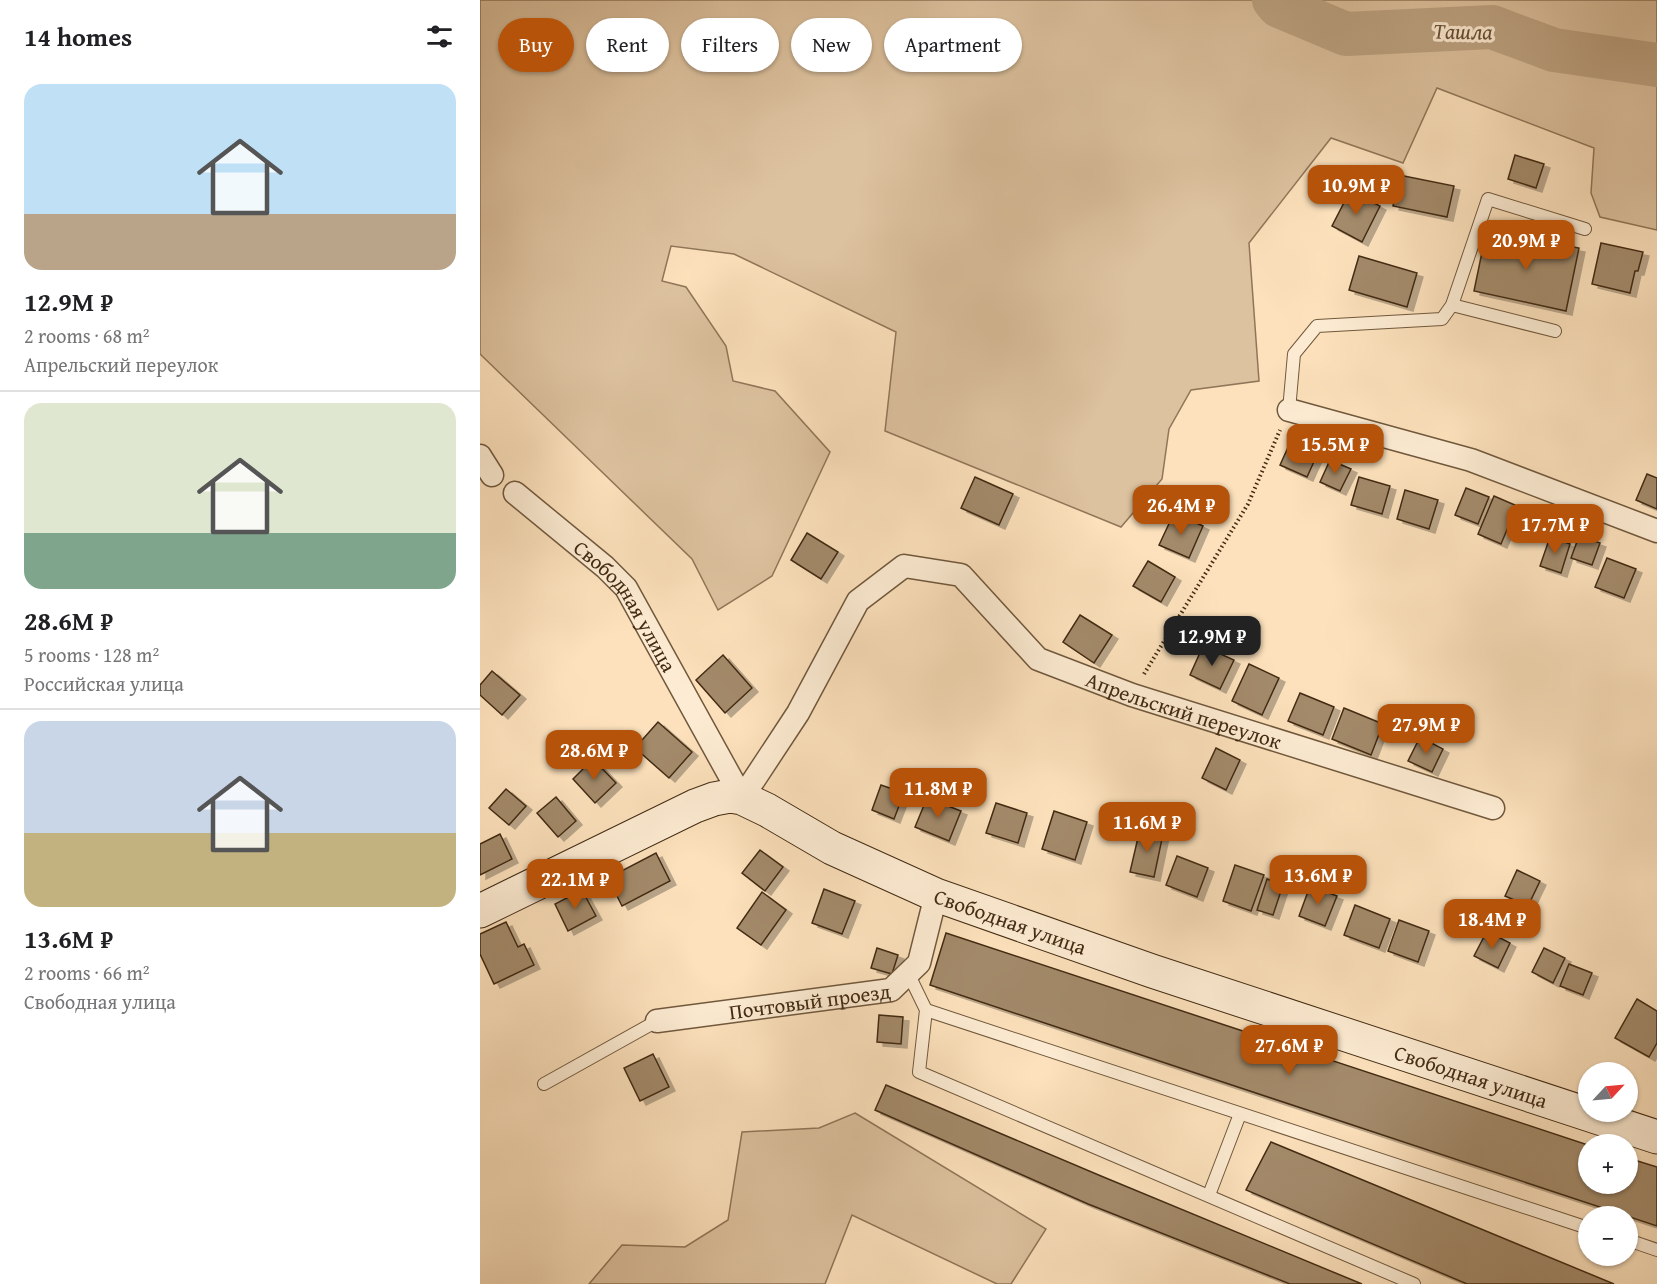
<!DOCTYPE html>
<meta charset="utf-8">
<style>
:root{--surface:#fff;--page:#f6f6f6;--text:#202124;--muted:#757577;--line:#e0e0e0;--accent:#b45309}
body{margin:0;font-family:"Gentium Book Plus",serif;background:var(--page);color:var(--text);height:100vh;display:flex;flex-direction:column;font-size:22px;white-space:nowrap}
*{box-sizing:border-box;margin:0}
p{font-size:20px;color:var(--muted)}
.icon{flex:none;width:33px;height:33px;fill:none;stroke:currentColor;stroke-width:2;stroke-linecap:round;stroke-linejoin:round}
.map{position:relative;flex:1;overflow:hidden}
.details{display:flex;flex-direction:column;background:var(--surface);width:480px}
.details>*{flex:none}
.guide{position:absolute;left:18px;top:18px;width:570px;height:54px;display:flex;gap:12px}
.needle{width:39px;rotate:64deg}
.controls{position:absolute;left:1098px;top:1062px;display:grid;gap:12px}
.controls a{display:grid;place-items:center;width:60px;height:60px;border-radius:50%;background:var(--surface);box-shadow:0 2px 4px #0004;font-size:30px}
.price{position:absolute;translate:-50% -51px;padding:0 14px;border-radius:12px;background:var(--accent);color:#fff;font-size:20px;line-height:39px;filter:drop-shadow(0 2px 3px #0008)}
.price::after{content:'';position:absolute;left:50%;top:36px;width:18px;height:14px;margin-left:-9px;background:inherit;clip-path:polygon(0 0,100% 0,50% 100%)}
.price.selected{background:#222;color:#fff}
ul{padding:0;list-style:none}
li{display:grid;align-content:center;gap:12px;height:318px;padding:0 24px}
li+li{border-top:2px solid var(--line)}
li span{display:grid;place-items:center;height:186px;border-radius:18px;color:#555}
li>.icon{margin-inline-start:auto}
span .icon{width:108px;height:108px;fill:#fffc;stroke-width:1}
li b{font-size:26px}
h2{display:flex;justify-content:space-between;align-items:center;height:72px;padding:0 24px;font-size:26px}
.chip{padding:0 21px;border-radius:27px;background:var(--surface);box-shadow:0 2px 4px #0004;font-size:21px;line-height:54px}
.chip.selected{background:var(--accent);color:#fff}
main{display:flex;flex:1;min-height:0}
.map>svg:first-child{display:block}
.green{fill:#ddc29f;stroke:#907658;stroke-width:1.5}
.lines{fill:none;stroke-linecap:round;stroke-linejoin:round}
.river{stroke:#bda382;stroke-width:44}
.building{fill:#a38a6a;stroke:#432b12;stroke-width:1.5;filter:url(#shadow)}
.lane-casing{stroke:#71583c;stroke-width:14}
.street-casing{stroke:#71583c;stroke-width:25}
.secondary-casing{stroke:#432b12;stroke-width:35}
.path{stroke:#432b12;stroke-width:4;stroke-dasharray:1.5 3;stroke-linecap:butt}
.lane{stroke:#fdecd3;stroke-width:12}
.street{stroke:#fdecd3;stroke-width:22}
.secondary{stroke:#fdecd3;stroke-width:33}
.labels{text-anchor:middle;dominant-baseline:central;stroke-width:6;stroke-linejoin:round;paint-order:stroke}
.street-label{font-size:21px;fill:#432b12;stroke:#fdecd3}
.water-label{font-size:22px;font-style:italic;fill:#684f34;stroke:#fdecd3}
</style>
<main>
<section class="details">
<h2>14 homes<svg class="icon" aria-label="filters" viewBox="0 0 24 24"><path d="M4 7h16M4 17h16"/><circle cx="9" cy="7" r="2"/><circle cx="15" cy="17" r="2"/></svg></h2>
<ul>
<li><span style="background:linear-gradient(#bfe0f5 70%,#b9a48a 0)"><svg class="icon" aria-label="home" viewBox="0 0 24 24"><path d="M3 11l9-7 9 7M6 9v11h12V9"/></svg></span><div><b>12.9M ₽</b><p>2 rooms · 68 m²</p><p>Апрельский переулок</p></div></li>
<li><span style="background:linear-gradient(#dfe7d0 70%,#7fa58c 0)"><svg class="icon" aria-label="home" viewBox="0 0 24 24"><path d="M3 11l9-7 9 7M6 9v11h12V9"/></svg></span><div><b>28.6M ₽</b><p>5 rooms · 128 m²</p><p>Российская улица</p></div></li>
<li><span style="background:linear-gradient(#c9d6e8 60%,#c2b280 0)"><svg class="icon" aria-label="home" viewBox="0 0 24 24"><path d="M3 11l9-7 9 7M6 9v11h12V9"/></svg></span><div><b>13.6M ₽</b><p>2 rooms · 66 m²</p><p>Свободная улица</p></div></li>
</ul>
</section>
<div class="map">
<svg width="1177" height="1284" viewBox="0 0 1177 1284">
<defs>
<filter id="shadow"><feDropShadow dx="6" dy="4" stdDeviation="0" flood-color="#0004"/></filter>
</defs>
<rect width="100%" height="100%" fill="#fce1bc"/>
<filter id="stains"><feTurbulence type="fractalNoise" baseFrequency=".00333" numOctaves="4"/><feColorMatrix values="0 0 0 0 .2 0 0 0 0 .09 0 0 0 0 .02 0 0 0 .5 -.17"/></filter>
<radialGradient id="worn" r=".72"><stop offset=".6" stop-color="#630" stop-opacity="0"/><stop offset="1" stop-color="#630" stop-opacity=".3"/></radialGradient>
<g class="green">
<polygon points="0,0 1177,0 1177,230 1120,217 1111,193 1114,148 957,88 923,163 851,138 769,243 779,381 711,390 689,429 682,479 641,527 405,431 416,332 254,254 191,246 182,281 206,287 246,346 253,381 295,391 350,452 292,576 238,610 212,559 0,354"/>
<polygon points="375,1113 566,1229 531,1284 517,1284 372,1215 345,1284 109,1284 142,1245 205,1247 248,1220 262,1132 339,1128"/>
</g>
<g class="lines">
<polyline class="river" points="794,0 799,6 866,34 1012,27 1074,50 1177,65"/>
</g>
<g class="building">
<polygon points="1035,155 1064,164 1056,188 1028,179"/>
<polygon points="919,175 974,186 967,217 913,206"/>
<polygon points="870,191 900,206 882,242 852,226"/>
<polygon points="1007,228 1030,234 1029,241 1076,251 1077,244 1099,248 1086,311 994,291"/>
<polygon points="1121,243 1163,252 1158,271 1155,271 1150,293 1112,284"/>
<polygon points="879,256 937,273 927,307 869,290"/>
<polygon points="815,432 842,444 827,477 800,465"/>
<polygon points="850,460 871,469 860,491 840,482"/>
<polygon points="1167,474 1177,478 1177,509 1156,500"/>
<polygon points="495,477 533,494 519,525 481,508"/>
<polygon points="879,477 910,486 902,514 871,505"/>
<polygon points="986,488 1009,497 998,524 975,515"/>
<polygon points="925,490 958,500 949,529 917,519"/>
<polygon points="1014,496 1037,506 1021,544 998,534"/>
<polygon points="694,513 723,526 709,558 679,545"/>
<polygon points="327,533 358,552 341,579 311,560"/>
<polygon points="1099,536 1120,543 1112,565 1091,558"/>
<polygon points="1070,537 1090,544 1081,573 1060,566"/>
<polygon points="1127,558 1156,569 1144,598 1115,587"/>
<polygon points="668,561 695,577 681,602 653,586"/>
<polygon points="600,615 632,635 614,663 583,642"/>
<polygon points="723,646 754,660 740,689 710,675"/>
<polygon points="243,655 272,688 245,713 216,680"/>
<polygon points="769,664 799,678 782,715 752,701"/>
<polygon points="12,671 40,695 22,715 0,695 0,685"/>
<polygon points="820,693 854,707 843,735 808,721"/>
<polygon points="864,708 903,724 891,755 852,739"/>
<polygon points="178,722 212,752 189,778 155,748"/>
<polygon points="940,737 963,749 952,772 928,761"/>
<polygon points="736,748 760,760 746,790 722,778"/>
<polygon points="113,759 136,783 115,803 93,779"/>
<polygon points="401,785 424,793 414,819 392,810"/>
<polygon points="26,789 46,806 29,825 9,808"/>
<polygon points="76,797 96,821 78,837 57,813"/>
<polygon points="447,798 481,811 469,841 435,827"/>
<polygon points="516,803 547,813 538,843 506,833"/>
<polygon points="574,811 607,822 595,860 562,849"/>
<polygon points="660,829 683,834 674,877 650,872"/>
<polygon points="20,834 32,859 0,875 0,844"/>
<polygon points="280,850 303,867 285,891 262,873"/>
<polygon points="176,853 190,881 142,906 128,878"/>
<polygon points="697,856 728,868 717,897 686,885"/>
<polygon points="755,865 784,875 771,911 743,901"/>
<polygon points="1037,870 1060,881 1048,906 1025,896"/>
<polygon points="787,879 803,885 793,915 777,910"/>
<polygon points="830,886 857,896 845,926 819,916"/>
<polygon points="344,889 375,901 362,934 332,923"/>
<polygon points="102,890 116,916 88,931 75,904"/>
<polygon points="282,892 306,910 281,945 257,928"/>
<polygon points="875,905 910,919 899,948 864,935"/>
<polygon points="919,920 949,931 938,962 908,951"/>
<polygon points="26,922 38,947 44,944 54,965 14,984 0,954 0,934"/>
<polygon points="1007,931 1030,943 1018,968 994,956"/>
<polygon points="466,933 1108,1145 1108,1184 1148,1184 1148,1158 1177,1167 1177,1226 450,985"/>
<polygon points="397,948 418,955 412,974 391,968"/>
<polygon points="1064,948 1085,958 1073,983 1052,972"/>
<polygon points="1089,964 1112,973 1103,995 1080,986"/>
<polygon points="1157,999 1177,1011 1177,1043 1169,1057 1135,1038"/>
<polygon points="399,1015 423,1017 421,1044 397,1042"/>
<polygon points="173,1054 189,1087 160,1101 144,1068"/>
<polygon points="406,1085 621,1176 882,1284 810,1284 608,1204 395,1110"/>
<polygon points="791,1142 1134,1284 987,1284 766,1190"/>
</g>
<g class="lines">
<g class="lane-casing">
<g id="lane">
<polyline points="972,305 1075,331"/>
<polyline points="809,410 814,354 837,326 962,319 972,305 1008,199 1105,229"/>
<polyline points="428,973 446,1010 439,1072 934,1284"/>
<polyline points="446,1010 1108,1228"/>
<polyline points="64,1084 177,1021"/>
<polyline points="729,1195 760,1114"/>
<polyline points="1148,1240 1177,1250"/>
</g>
</g>
<g class="street-casing">
<g id="street">
<polyline points="809,410 991,460 1177,531"/>
<polyline points="0,456 12,475"/>
<path id="s1" d="M35 493 125 567 146 588 262 798 318 713 378 601 424 566 481 575 558 659 652 695 1013 808"/>
<path id="s2" d="M177 1021 411 990 439 963 456 895"/>
</g>
</g>
<g class="secondary-casing">
<g id="secondary">
<path id="s3" d="M0 911 215 806 234 799 250 796 262 798 287 810 352 848 456 895 672 971 1177 1137"/>
</g>
</g>
<polyline class="path" points="664,674 768,504 800,430"/>
<use href="#lane" class="lane"/>
<use href="#street" class="street"/>
<use href="#secondary" class="secondary"/>
</g>
<g class="labels">
<g class="street-label">
<text stroke="none"><textPath href="#s1" startOffset="160">Свободная улица</textPath></text>
<text stroke="none"><textPath href="#s1" startOffset="999">Апрельский переулок</textPath></text>
<text stroke="none"><textPath href="#s3" startOffset="584">Свободная улица</textPath></text>
<text stroke="none"><textPath href="#s2" startOffset="154">Почтовый проезд</textPath></text>
<text stroke="none"><textPath href="#s3" startOffset="1070">Свободная улица</textPath></text>
</g>
<g class="water-label">
<text transform="translate(983 31) rotate(1)">Ташла</text>
</g>
</g>
<rect width="100%" height="100%" filter="url(#stains)"/>
<rect width="100%" height="100%" fill="url(#worn)"/>
</svg>
<div class="controls">
<a><svg class="needle" viewBox="-14 -14 28 28"><path d="M0-13l5 13h-10z" fill="#e53935"/><path d="M0 13l5-13h-10z" fill="#757577"/></svg></a>
<a>+</a>
<a>−</a>
</div>
<b class="price" style="left:876px;top:216px">10.9M ₽</b>
<b class="price" style="left:1046px;top:271px">20.9M ₽</b>
<b class="price" style="left:855px;top:475px">15.5M ₽</b>
<b class="price" style="left:701px;top:536px">26.4M ₽</b>
<b class="price" style="left:1075px;top:555px">17.7M ₽</b>
<b class="price selected" style="left:732px;top:667px">12.9M ₽</b>
<b class="price" style="left:946px;top:755px">27.9M ₽</b>
<b class="price" style="left:114px;top:781px">28.6M ₽</b>
<b class="price" style="left:458px;top:819px">11.8M ₽</b>
<b class="price" style="left:667px;top:853px">11.6M ₽</b>
<b class="price" style="left:838px;top:906px">13.6M ₽</b>
<b class="price" style="left:95px;top:910px">22.1M ₽</b>
<b class="price" style="left:1012px;top:950px">18.4M ₽</b>
<b class="price" style="left:809px;top:1076px">27.6M ₽</b>
<div class="guide">
<a class="chip selected">Buy</a>
<a class="chip">Rent</a>
<a class="chip">Filters</a>
<a class="chip">New</a>
<a class="chip">Apartment</a>
</div>
</div>
</main>
